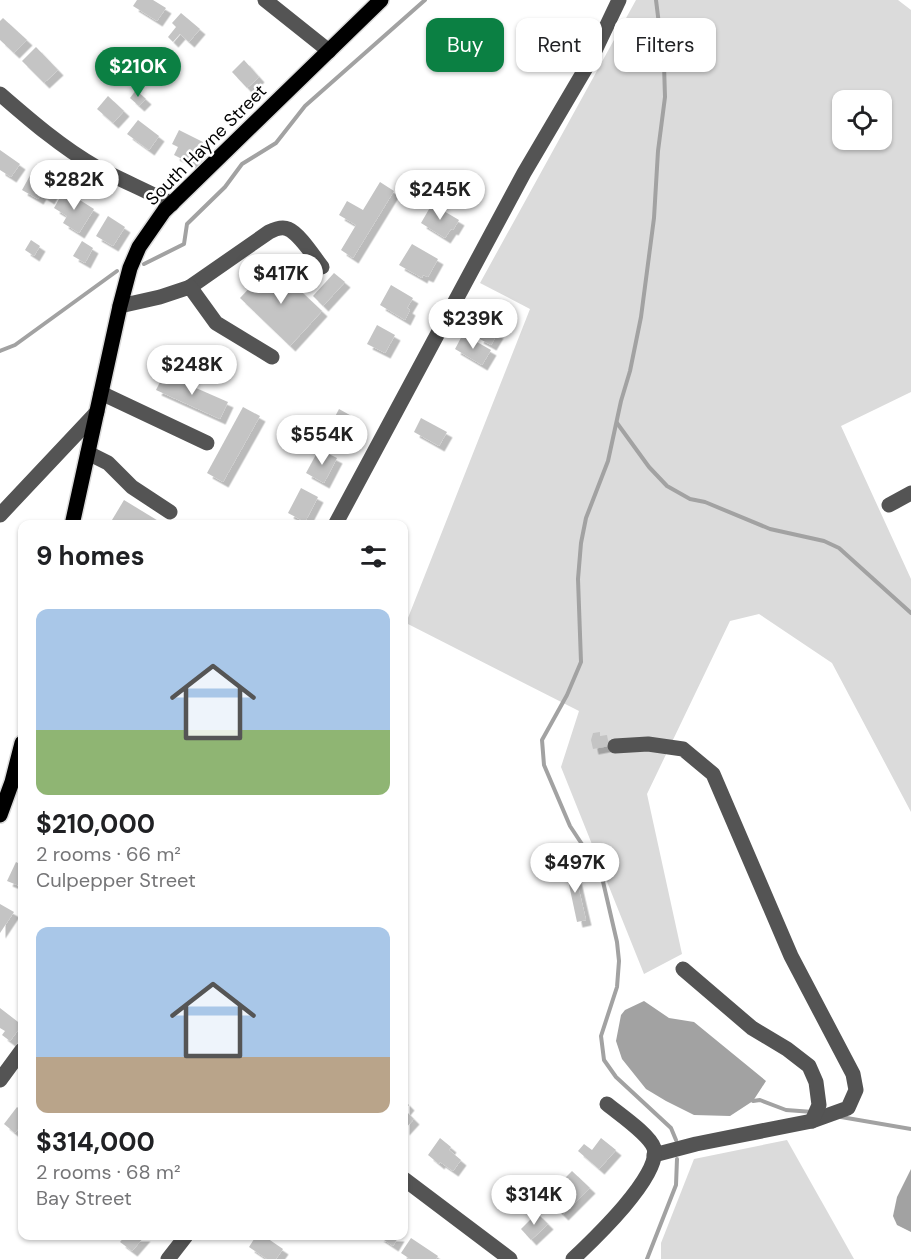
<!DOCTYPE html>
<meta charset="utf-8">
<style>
:root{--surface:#fff;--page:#f2f2f2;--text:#202124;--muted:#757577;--accent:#0b8043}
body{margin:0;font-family:"DM Sans",sans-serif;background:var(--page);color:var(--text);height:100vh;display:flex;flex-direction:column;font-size:22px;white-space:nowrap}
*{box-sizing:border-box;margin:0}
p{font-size:20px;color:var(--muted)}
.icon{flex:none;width:33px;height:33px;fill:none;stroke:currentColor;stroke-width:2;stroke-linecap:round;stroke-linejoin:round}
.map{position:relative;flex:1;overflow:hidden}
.sheet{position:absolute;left:18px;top:520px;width:390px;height:720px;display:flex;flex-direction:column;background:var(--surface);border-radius:12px;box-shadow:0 2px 4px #0004}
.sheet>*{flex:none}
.guide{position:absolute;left:426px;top:18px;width:394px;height:54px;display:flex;gap:12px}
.tools{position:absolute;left:832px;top:90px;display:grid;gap:12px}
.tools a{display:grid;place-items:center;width:60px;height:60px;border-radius:12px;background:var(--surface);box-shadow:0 2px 4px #0004;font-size:30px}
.price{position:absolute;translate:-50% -51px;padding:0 14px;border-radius:21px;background:#fff;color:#222;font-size:20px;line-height:39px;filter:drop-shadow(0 2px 3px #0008)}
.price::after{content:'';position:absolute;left:50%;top:36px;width:18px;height:14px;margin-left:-9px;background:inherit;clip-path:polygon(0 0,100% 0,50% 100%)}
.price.on{background:var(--accent);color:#fff}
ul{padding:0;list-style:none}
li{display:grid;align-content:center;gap:12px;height:318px;padding:0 18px}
li span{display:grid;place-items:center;height:186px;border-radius:12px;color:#555}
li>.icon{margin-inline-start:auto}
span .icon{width:108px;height:108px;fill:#fffc;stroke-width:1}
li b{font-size:26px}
h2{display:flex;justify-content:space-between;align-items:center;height:72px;padding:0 18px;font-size:26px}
.chip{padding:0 21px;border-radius:12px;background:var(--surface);box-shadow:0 2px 4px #0004;font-size:21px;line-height:54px}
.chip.on{background:var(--accent);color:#fff}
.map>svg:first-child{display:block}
.green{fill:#dbdbdb;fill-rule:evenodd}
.water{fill:#a2a2a2}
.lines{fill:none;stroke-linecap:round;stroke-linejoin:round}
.stream{stroke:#a2a2a2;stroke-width:4}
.building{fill:#c4c4c4;filter:url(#shadow)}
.major-casing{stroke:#dbdbdb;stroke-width:18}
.minor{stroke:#545454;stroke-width:15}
.major{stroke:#000;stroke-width:15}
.labels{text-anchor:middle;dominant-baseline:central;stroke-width:5;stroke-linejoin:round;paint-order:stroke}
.street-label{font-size:18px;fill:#000;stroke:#fff}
</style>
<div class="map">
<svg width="911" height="1259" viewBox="0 0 911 1259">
<defs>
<filter id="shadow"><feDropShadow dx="5.5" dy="5.5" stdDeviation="0" flood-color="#0004"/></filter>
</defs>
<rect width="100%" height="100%" fill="#fff"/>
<g class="green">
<path d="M636 0H898L911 10V392L841 426 911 579V812L832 663 759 614 730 621 647 794 682 954 644 974 561 767 579 711 406 623 530 309 480 283ZM843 100H882V140H843Z"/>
<polygon points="787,1140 854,1259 661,1259 661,1243 694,1159"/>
</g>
<g class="water">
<polygon points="644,1001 669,1018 694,1022 766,1081 753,1101 730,1116 694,1115 666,1101 646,1089 622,1059 616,1041 621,1015 625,1010"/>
<polygon points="911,1169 911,1232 897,1225 893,1216 897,1197"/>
</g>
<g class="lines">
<g class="stream">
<polyline points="656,0 664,65 665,97 658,151 654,218 641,317 630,371 621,401 608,461 586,518 581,543 578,579 581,662 567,695 542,740 544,765 570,826 601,873 617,942 619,961 617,987 601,1036 604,1060 616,1077 671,1128 676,1140"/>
<polyline points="144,264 184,244 187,224 225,187 242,164 276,143 305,106 425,0"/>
<polyline points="0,351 15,345 117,271"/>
<polyline points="617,423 649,467 667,486 690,499 705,502 770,529 824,541 839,548 911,613"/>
<polyline points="753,1101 760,1100 786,1110 813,1112"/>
<polyline points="841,1117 911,1129"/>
<polyline points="647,1259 676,1185 677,1159"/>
</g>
</g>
<g class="building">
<polygon points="137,0 153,0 166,8 157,21 133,6"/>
<polygon points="181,13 200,29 189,42 180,34 173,42 168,37 176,27 172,23"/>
<polygon points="3,18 27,40 14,53 0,40 0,21"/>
<polygon points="36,47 58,70 44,83 22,61"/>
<polygon points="244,60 259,77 247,88 232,72"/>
<polygon points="136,90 146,99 139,106 130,98"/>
<polygon points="108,96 124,111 113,123 97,109"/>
<polygon points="138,120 159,136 149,150 127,134"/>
<polygon points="179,130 203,142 192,164 174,155 178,147 172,144"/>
<polygon points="0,150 20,164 11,177 0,170"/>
<polygon points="32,172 56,186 49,199 41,194 38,199 22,190"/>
<polygon points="380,182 394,191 353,258 341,250 356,225 339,215 347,201 363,210"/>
<polygon points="64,190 94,209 79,233 63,223 67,216 54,208"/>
<polygon points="432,204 459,220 453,230 451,229 445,238 421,223"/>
<polygon points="108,216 125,227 113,246 96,236"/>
<polygon points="31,240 40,246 34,256 25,250"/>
<polygon points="82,241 93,248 85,263 73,256"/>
<polygon points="412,244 438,259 428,277 423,275 422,278 399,265"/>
<polygon points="272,264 322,311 290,346 240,298"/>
<polygon points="334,273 345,282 323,306 313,296"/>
<polygon points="391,285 413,298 407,308 410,310 405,320 380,305"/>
<polygon points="377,325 395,335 385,353 367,344"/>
<polygon points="485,326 498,333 491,345 478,338"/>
<polygon points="463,334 491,350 482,365 455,349"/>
<polygon points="164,374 228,402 220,419 156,390"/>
<polygon points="243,407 260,416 223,482 207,473"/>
<polygon points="339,409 357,419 344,443 326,434"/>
<polygon points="421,418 447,432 439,446 414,432"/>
<polygon points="319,449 337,458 324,483 306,473"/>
<polygon points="301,488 318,497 305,522 288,513"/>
<polygon points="124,500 165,525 121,525 112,520"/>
<polygon points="600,732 600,736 607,735 609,746 593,749 591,740 593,733"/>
<polygon points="16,862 22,865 22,887 7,881"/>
<polygon points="573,864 586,920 577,922 565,866"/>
<polygon points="0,904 14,912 0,933"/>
<polygon points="0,1008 22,1025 10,1041 2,1035 5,1031 0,1028"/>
<polygon points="404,1100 409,1105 405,1110 414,1119 404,1130"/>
<polygon points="17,1107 22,1111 22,1124 15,1133 4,1124"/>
<polygon points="440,1138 451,1147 449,1150 461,1160 453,1171 440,1162 439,1164 428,1155"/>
<polygon points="601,1138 616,1150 599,1169 578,1151 584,1144 592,1150"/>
<polygon points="572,1171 590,1188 563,1215 551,1203 567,1187 561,1182"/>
<polygon points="537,1213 548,1224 531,1240 521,1229"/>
<polygon points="125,1236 145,1236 132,1251 120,1242"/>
<polygon points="256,1236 264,1236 283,1249 276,1259 267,1259 249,1247"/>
<polygon points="378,1236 399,1236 393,1246"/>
<polygon points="411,1238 438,1256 436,1259 410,1259 401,1253"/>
</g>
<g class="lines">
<g class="major-casing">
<g id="major">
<polyline points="72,525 120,306 130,268 139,247 164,211 381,0"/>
<polyline points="0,815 12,782 22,743"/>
</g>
</g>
<g class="minor">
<polyline points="265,0 329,51"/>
<path d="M0 94C30 120 61 147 96 167 121 180 147 191 172 204"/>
<path d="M190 287 269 232C275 229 282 226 288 229 300 234 314 257 322 267"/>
<polyline points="120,306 160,297 190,287 216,323 272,357"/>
<polyline points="101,393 207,443"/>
<polyline points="88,453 108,463 132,487 170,512"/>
<polyline points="889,505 911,493"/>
<polyline points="0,515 97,412"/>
<polyline points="335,525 524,173 590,61 619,0"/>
<polyline points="615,746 648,744 683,749 713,774 791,956 853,1074 856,1090 848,1108 812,1121 696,1144 654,1155"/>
<polyline points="683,969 752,1028 787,1049 809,1066 816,1082 819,1105 812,1121"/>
<polyline points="0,1080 22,1050"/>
<polyline points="404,1179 510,1259"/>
<polyline points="168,1259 186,1236"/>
<path d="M573 1259C592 1241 662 1175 654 1148 649 1134 619 1114 607 1104"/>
</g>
<use href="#major" class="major"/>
</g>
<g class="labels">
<g class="street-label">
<text transform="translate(206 145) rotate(-45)">South Hayne Street</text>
</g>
</g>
</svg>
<div class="tools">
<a><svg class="icon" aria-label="locate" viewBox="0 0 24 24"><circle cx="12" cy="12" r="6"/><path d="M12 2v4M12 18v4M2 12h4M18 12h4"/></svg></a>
</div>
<b class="price on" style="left:138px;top:98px">$210K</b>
<b class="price" style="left:74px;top:211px">$282K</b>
<b class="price" style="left:440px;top:221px">$245K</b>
<b class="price" style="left:281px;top:305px">$417K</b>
<b class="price" style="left:473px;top:350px">$239K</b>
<b class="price" style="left:192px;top:396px">$248K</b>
<b class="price" style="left:322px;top:466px">$554K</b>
<b class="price" style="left:575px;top:894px">$497K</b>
<b class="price" style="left:534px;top:1226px">$314K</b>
<div class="guide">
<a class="chip on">Buy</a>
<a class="chip">Rent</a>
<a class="chip">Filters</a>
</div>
<section class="sheet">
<h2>9 homes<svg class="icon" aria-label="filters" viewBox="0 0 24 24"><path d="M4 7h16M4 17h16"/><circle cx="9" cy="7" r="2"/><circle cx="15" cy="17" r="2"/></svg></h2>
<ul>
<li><span style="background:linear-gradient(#a9c7e8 65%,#8fb573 0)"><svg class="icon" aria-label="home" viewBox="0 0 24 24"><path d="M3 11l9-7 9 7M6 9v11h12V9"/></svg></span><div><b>$210,000</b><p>2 rooms · 66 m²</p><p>Culpepper Street</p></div></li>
<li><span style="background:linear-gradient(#a9c7e8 70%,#b9a48a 0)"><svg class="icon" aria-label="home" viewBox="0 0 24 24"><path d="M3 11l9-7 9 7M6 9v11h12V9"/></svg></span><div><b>$314,000</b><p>2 rooms · 68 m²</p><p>Bay Street</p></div></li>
</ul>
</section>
</div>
